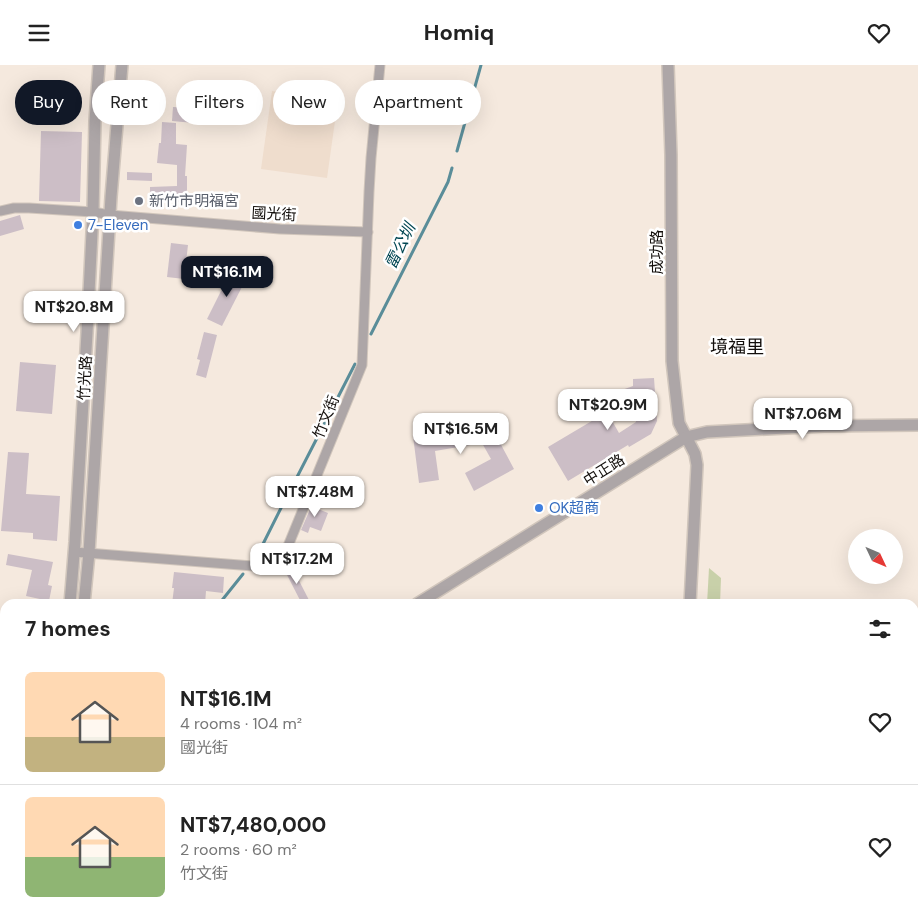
<!DOCTYPE html>
<meta charset="utf-8">
<style>
:root{--surface:#fff;--page:#f6f6f6;--text:#222;--muted:#767676;--line:#e0e0e0;--accent:#111827}
body{margin:0;font-family:"DM Sans","Noto Sans TC",sans-serif;background:var(--page);color:var(--text);height:100vh;display:flex;flex-direction:column;font-size:19px;white-space:nowrap}
*{box-sizing:border-box;margin:0}
p{font-size:16px;color:var(--muted)}
.icon{flex:none;width:28px;height:28px;fill:none;stroke:currentColor;stroke-width:2;stroke-linecap:round;stroke-linejoin:round}
.map{position:relative;flex:1;overflow:hidden}
.sheet{position:absolute;left:0px;top:534px;width:919px;height:321px;display:flex;flex-direction:column;background:var(--surface);border-radius:15px 15px 0 0;box-shadow:0 5px 20px #0002}
.sheet>*{flex:none}
.guide{position:absolute;left:15px;top:15px;width:500px;height:45px;display:flex;gap:10px}
.needle{width:32px;rotate:134deg}
.fabs{position:absolute;left:848px;top:464px;display:grid;gap:10px}
.fabs a{display:grid;place-items:center;width:55px;height:55px;border-radius:50%;background:var(--surface);box-shadow:0 5px 20px #0002;font-size:25px}
.price{position:absolute;translate:-50% -42px;padding:0 11px;border-radius:10px;background:#fff;color:#222;font-size:16px;line-height:32px;filter:drop-shadow(0 1px 2px #0008)}
.price::after{content:'';position:absolute;left:50%;top:30px;width:15px;height:11px;margin-left:-8px;background:inherit;clip-path:polygon(0 0,100% 0,50% 100%)}
.price.active{background:var(--accent);color:#fff}
ul{padding:0;list-style:none}
li{display:flex;align-items:center;gap:15px;height:125px;padding:0 25px}
li+li{border-top:1px solid var(--line)}
li span{display:grid;place-items:center;flex:none;width:140px;height:100px;border-radius:8px;color:#555}
li>.icon{margin-inline-start:auto}
span .icon{width:60px;height:60px;fill:#fffc;stroke-width:1}
li b{font-size:21px}
h2{display:flex;justify-content:space-between;align-items:center;height:60px;padding:0 25px;font-size:21px}
.pill{padding:0 18px;border-radius:22px;background:var(--surface);box-shadow:0 5px 20px #0002;font-size:18px;line-height:45px}
.pill.active{background:var(--accent);color:#fff}
header{display:flex;justify-content:space-between;align-items:center;height:65px;padding:0 25px;background:var(--surface);font-size:22px;font-weight:700}
.map>svg:first-child{display:block}
.built{fill:#efddcd}
.green{fill:#c8d0a9}
.lines{fill:none;stroke-linecap:round;stroke-linejoin:round}
.stream{stroke:#5a8d99;stroke-width:3}
.building{fill:#ccbec6}
.minor-casing{stroke:#d1c6bc;stroke-width:11}
.tertiary-casing{stroke:#d1c6bc;stroke-width:14}
.trunk-casing{stroke:#d1c6bc;stroke-width:18}
.minor{stroke:#ada6a7;stroke-width:9}
.tertiary{stroke:#ada6a7;stroke-width:11}
.trunk{stroke:#706265;stroke-width:15}
.worship-dot{fill:#6b7280;stroke:#fff;stroke-width:2}
.shop-dot{fill:#3f7fe0;stroke:#fff;stroke-width:2}
.labels{text-anchor:middle;dominant-baseline:central;stroke-width:5;stroke-linejoin:round;paint-order:stroke}
.worship-label{font-size:15px;fill:#5b616d;stroke:#fff;text-anchor:start}
.street-label{font-size:15px;fill:#120e0b;stroke:#fff}
.shop-label{font-size:15px;fill:#366cbe;stroke:#fff;text-anchor:start}
.water-label{font-size:16px;font-style:italic;fill:#004652;stroke:#fff}
.quarter-label{font-size:18px;fill:#120e0b;stroke:#fff}
</style>
<header><svg class="icon" aria-label="menu" viewBox="0 0 24 24"><path d="M4 6h16M4 12h16M4 18h16"/></svg>Homiq<svg class="icon" aria-label="heart" viewBox="0 0 24 24"><path d="M12 20l-8-8c-3-5 5-10 8-4 3-6 11-1 8 4z"/></svg></header>
<div class="map">
<svg width="918" height="854" viewBox="0 0 918 854">
<rect width="100%" height="100%" fill="#f5e9de"/>
<g class="built">
<polygon points="272,26 338,35 327,113 261,104"/>
<rect x="122" y="850" width="159" height="4"/>
</g>
<polygon class="green" points="709,503 721,513 720,539 707,539"/>
<g class="lines">
<g class="stream">
<polyline points="457,86 481,0"/>
<polyline points="371,269 448,117 452,103"/>
<polyline points="296,414 355,299"/>
<polyline points="256,493 288,429"/>
<polyline points="219,539 243,509"/>
<polyline points="12,854 16,850"/>
</g>
</g>
<g class="building">
<polygon points="173,42 195,43 194,58 172,56"/>
<polygon points="162,57 176,58 176,79 187,80 185,111 187,111 187,137 150,137 150,122 177,121 177,100 157,98 159,78 161,78"/>
<polygon points="41,66 82,67 80,137 39,136"/>
<polygon points="127,107 152,108 152,116 127,115"/>
<polygon points="20,150 24,164 0,171 0,156"/>
<polygon points="171,178 188,180 184,214 167,212"/>
<polygon points="232,204 247,212 222,261 207,254"/>
<polygon points="204,267 217,270 206,313 196,310 200,295 197,294"/>
<polygon points="20,297 56,300 52,349 16,346"/>
<polygon points="654,313 657,356 651,369 629,382 628,380 568,416 548,382 607,347 619,368 636,357 635,340 611,349 605,331 633,321 633,314"/>
<polygon points="485,360 488,379 498,374 514,404 474,426 465,408 491,394 482,378 435,386 439,415 419,418 413,371"/>
<polygon points="8,387 29,388 26,429 60,431 57,476 33,474 33,468 1,466"/>
<polygon points="314,435 320,438 318,444 328,448 321,466 310,462 308,468 301,465"/>
<polygon points="8,489 53,497 48,520 52,521 49,536 26,531 32,505 6,500"/>
<polygon points="290,498 311,539 302,539 285,506 287,499"/>
<polygon points="174,507 224,512 223,528 206,526 205,539 172,539 174,523 172,523"/>
</g>
<g class="lines">
<g class="minor-casing">
<g id="minor">
<polyline points="0,146 14,143 29,143 93,147 110,150 280,164 368,167"/>
<polyline points="74,487 279,503 362,300 369,127 371,93 380,0"/>
<polyline points="382,850 390,854"/>
</g>
</g>
<g class="tertiary-casing">
<g id="tertiary">
<polyline points="668,0 671,90 672,296 679,358 695,389 697,400 690,539"/>
<polyline points="70,539 75,477 87,268 93,147 95,56 99,0"/>
<polyline points="84,539 89,488 111,132 122,0"/>
<polyline points="417,539 686,372 707,367 824,361 918,360"/>
<polyline points="0,713 5,713"/>
<polyline points="55,850 55,854"/>
<polyline points="106,854 107,850"/>
<polyline points="673,854 673,850"/>
</g>
</g>
<g class="trunk-casing">
<polyline id="trunk" points="69,850 69,854"/>
</g>
<use href="#minor" class="minor"/>
<use href="#tertiary" class="tertiary"/>
<use href="#trunk" class="trunk"/>
</g>
<circle class="worship-dot" cx="139" cy="136" r="5"/>
<g class="shop-dot">
<circle cx="78" cy="160" r="5"/>
<circle cx="539" cy="443" r="5"/>
</g>
<g class="labels">
<g class="worship-label">
<text x="149" y="136">新竹市明福宮</text>
</g>
<g class="street-label">
<text transform="translate(274 149) rotate(3)">國光街</text>
<text transform="translate(657 187) rotate(-90)">成功路</text>
<text transform="translate(85 313) rotate(-87)">竹光路</text>
<text transform="translate(326 352) rotate(-68)">竹文街</text>
<text transform="translate(604 405) rotate(-32)">中正路</text>
</g>
<g class="shop-label">
<text x="88" y="160">7-Eleven</text>
<text x="549" y="443">OK超商</text>
</g>
<g class="water-label">
<text transform="translate(400 181) rotate(-64)">雷公圳</text>
</g>
<g class="quarter-label">
<text x="737" y="282">境福里</text>
</g>
</g>
</svg>
<div class="fabs">
<a><svg class="needle" viewBox="-14 -14 28 28"><path d="M0-13l5 13h-10z" fill="#e53935"/><path d="M0 13l5-13h-10z" fill="#767676"/></svg></a>
</div>
<b class="price active" style="left:227px;top:233px">NT$16.1M</b>
<b class="price" style="left:74px;top:268px">NT$20.8M</b>
<b class="price" style="left:608px;top:366px">NT$20.9M</b>
<b class="price" style="left:803px;top:375px">NT$7.06M</b>
<b class="price" style="left:461px;top:390px">NT$16.5M</b>
<b class="price" style="left:315px;top:453px">NT$7.48M</b>
<b class="price" style="left:297px;top:520px">NT$17.2M</b>
<div class="guide">
<a class="pill active">Buy</a>
<a class="pill">Rent</a>
<a class="pill">Filters</a>
<a class="pill">New</a>
<a class="pill">Apartment</a>
</div>
<section class="sheet">
<h2>7 homes<svg class="icon" aria-label="filters" viewBox="0 0 24 24"><path d="M4 7h16M4 17h16"/><circle cx="9" cy="7" r="2"/><circle cx="15" cy="17" r="2"/></svg></h2>
<ul>
<li><span style="background:linear-gradient(#ffd9b3 65%,#c2b280 0)"><svg class="icon" aria-label="home" viewBox="0 0 24 24"><path d="M3 11l9-7 9 7M6 9v11h12V9"/></svg></span><div><b>NT$16.1M</b><p>4 rooms · 104 m²</p><p>國光街</p></div><svg class="icon" aria-label="heart" viewBox="0 0 24 24"><path d="M12 20l-8-8c-3-5 5-10 8-4 3-6 11-1 8 4z"/></svg></li>
<li><span style="background:linear-gradient(#ffd9b3 60%,#8fb573 0)"><svg class="icon" aria-label="home" viewBox="0 0 24 24"><path d="M3 11l9-7 9 7M6 9v11h12V9"/></svg></span><div><b>NT$7,480,000</b><p>2 rooms · 60 m²</p><p>竹文街</p></div><svg class="icon" aria-label="heart" viewBox="0 0 24 24"><path d="M12 20l-8-8c-3-5 5-10 8-4 3-6 11-1 8 4z"/></svg></li>
</ul>
</section>
</div>
